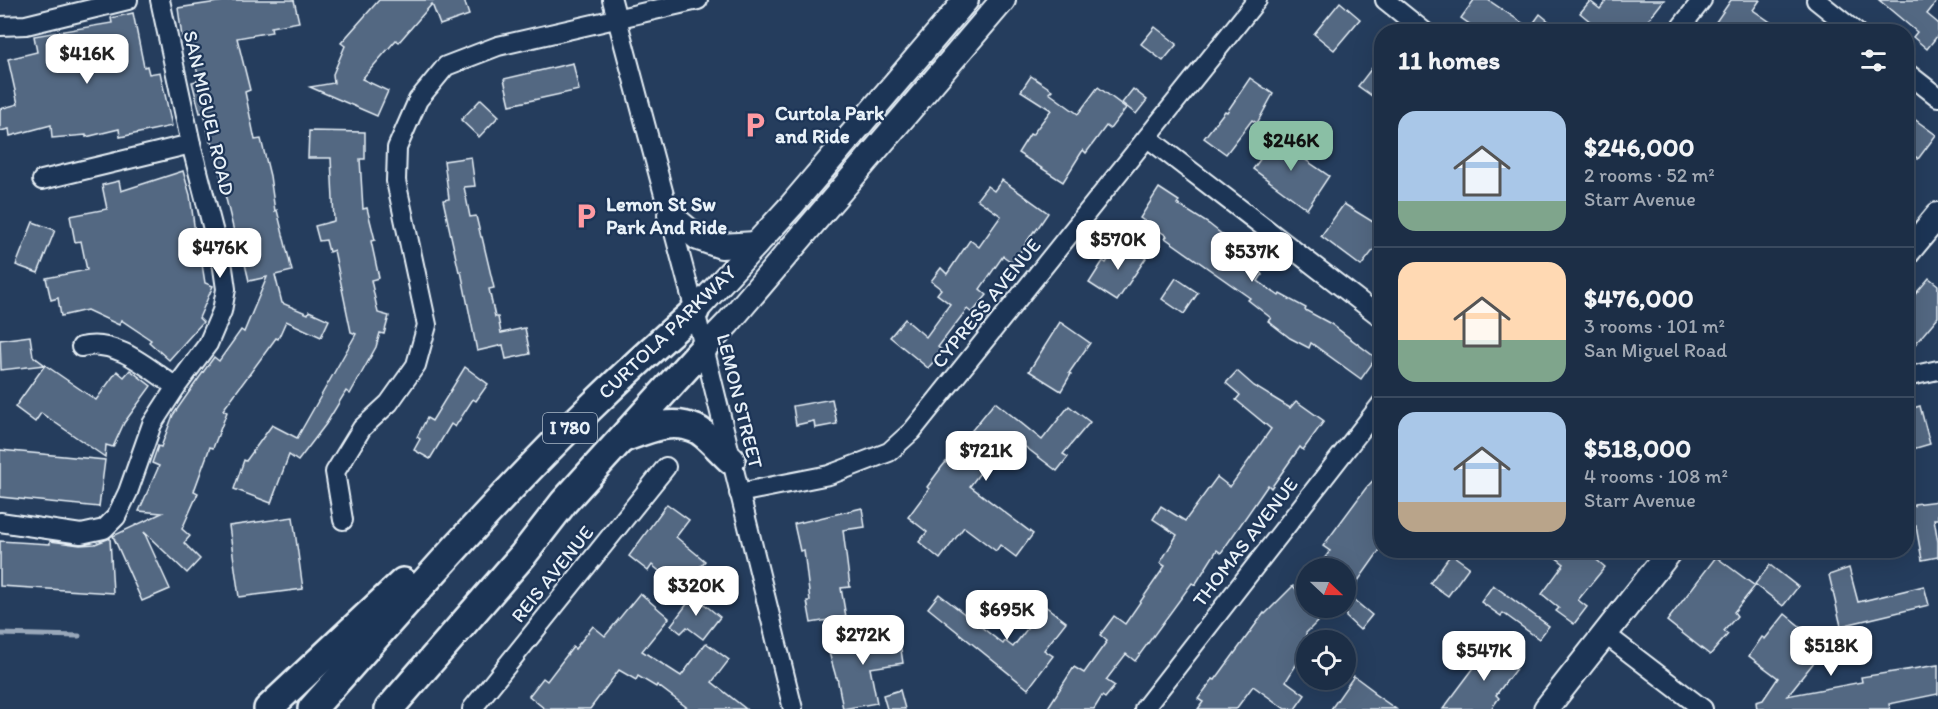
<!DOCTYPE html>
<meta charset="utf-8">
<style>
:root{--surface:#1c2e46;--page:#293a51;--text:#f1f3f6;--muted:#a0a8b3;--line:#3a4a5f;--accent:#8abfa5}
body{margin:0;font-family:Itim,sans-serif;background:var(--page);color:var(--text);height:100vh;display:flex;flex-direction:column;font-size:22px;white-space:nowrap}
*{box-sizing:border-box;margin:0}
p{font-size:20px;color:var(--muted)}
.icon{flex:none;width:33px;height:33px;fill:none;stroke:currentColor;stroke-width:2;stroke-linecap:round;stroke-linejoin:round}
.map{position:relative;flex:1;overflow:hidden}
.panel{position:absolute;left:1374px;top:24px;width:540px;height:534px;display:flex;flex-direction:column;background:var(--surface);border-radius:24px;box-shadow:0 6px 24px #0002,0 0 0 2px var(--line)}
.panel>*{flex:none}
.needle{width:39px;rotate:112deg}
.fabs{position:absolute;left:1296px;top:558px;display:grid;gap:12px}
.fabs a{display:grid;place-items:center;width:60px;height:60px;border-radius:50%;background:var(--surface);box-shadow:0 6px 24px #0002,0 0 0 2px var(--line);font-size:30px}
.price{position:absolute;translate:-50% -51px;padding:0 14px;border-radius:12px;background:#fff;color:#222;font-size:20px;line-height:39px;filter:drop-shadow(0 2px 3px #0008)}
.price::after{content:'';position:absolute;left:50%;top:36px;width:18px;height:14px;margin-left:-9px;background:inherit;clip-path:polygon(0 0,100% 0,50% 100%)}
.price.active{background:var(--accent);color:#111}
ul{padding:0;list-style:none}
li{display:flex;align-items:center;gap:18px;height:150px;padding:0 24px}
li+li{border-top:2px solid var(--line)}
li span{display:grid;place-items:center;flex:none;width:168px;height:120px;border-radius:18px;color:#555}
li>.icon{margin-inline-start:auto}
span .icon{width:72px;height:72px;fill:#fffc;stroke-width:1}
li b{font-size:26px}
h2{display:flex;justify-content:space-between;align-items:center;height:72px;padding:0 24px;font-size:26px}
.map>svg:first-child{display:block}
.lines{fill:none;stroke-linecap:round;stroke-linejoin:round}
.stream{stroke:#99a8ba;stroke-width:5}
.building{fill:#536782;stroke:#e8f1f8;stroke-width:1.5}
.minor-casing{stroke:#e8f1f8;stroke-width:22}
.major-casing{stroke:#e8f1f8;stroke-width:28}
.highway-casing{stroke:#e8f1f8;stroke-width:32}
.minor{stroke:#1d3557;stroke-width:18}
.major{stroke:#1d3557;stroke-width:24}
.highway{stroke:#1d3557;stroke-width:27}
.labels{text-anchor:middle;dominant-baseline:central;stroke-width:4.5;stroke-linejoin:round;paint-order:stroke}
.shield{fill:#1d3557;stroke:#abb9c8;stroke-width:1.5}
.shield-label{font-size:18px;font-weight:bold;fill:#e8f1f8}
.street-label{font-size:20px;fill:#e8f1f8;stroke:#1d3557}
.poi-label{font-size:20px;font-weight:bold;fill:#e8f1f8;stroke:#1d3557;text-anchor:start}
</style>
<div class="map">
<svg width="1938" height="709" viewBox="0 0 1938 709">
<rect width="100%" height="100%" fill="#253d5d"/>
<filter id="ink" filterUnits="userSpaceOnUse"><feTurbulence type="fractalNoise" baseFrequency=".0167" numOctaves="2"/><feDisplacementMap in="SourceGraphic" scale="12" xChannelSelector="R" yChannelSelector="G"/><feConvolveMatrix kernelMatrix="1 2 1 2 8 2 1 2 1" color-interpolation-filters="sRGB"/></filter>
<g filter="url(#ink)">
<g class="lines">
<polyline class="stream" points="0,634 79,636"/>
</g>
<g class="building">
<polygon points="231,0 294,0 299,22 271,27 272,32 237,38 250,90 245,92 255,140 261,139 270,176 275,211 277,210 292,271 275,275 282,303 308,314 309,311 329,320 321,337 286,321 278,339 276,338 223,410 227,412 213,448 210,447 194,491 198,493 182,529 190,536 184,543 200,559 187,573 144,532 170,589 142,601 113,536 162,513 139,511 159,466 152,463 158,446 161,447 173,415 194,385 214,357 219,361 241,330 244,332 267,277 249,281 241,247 238,248 212,141 210,142 204,112 200,113 192,82 200,80 186,36 182,37 178,8"/>
<polygon points="379,0 464,0 469,15 440,25 432,4 399,42 396,40 362,79 388,91 377,116 310,87 334,83 333,74 345,46 341,43"/>
<polygon points="1474,0 1488,0 1530,28 1540,14 1562,32 1481,32 1461,18"/>
<polygon points="1607,0 1664,0 1639,32 1603,32 1580,13 1590,1 1600,9"/>
<polygon points="1731,0 1760,0 1753,10 1785,32 1709,32"/>
<polygon points="1879,0 1938,0 1927,14 1938,23 1938,35 1927,49 1913,37 1917,32"/>
<polygon points="1340,2 1360,19 1334,50 1314,34"/>
<polygon points="133,13 144,67 147,66 149,74 160,72 172,126 120,137 119,129 86,137 86,135 52,138 51,125 10,136 9,129 0,131 0,109 18,104 8,59 37,52 34,36 112,23 111,18"/>
<polygon points="1155,27 1177,44 1163,61 1141,44"/>
<polygon points="1382,55 1382,103 1358,86"/>
<polygon points="573,63 579,90 510,105 504,79"/>
<polygon points="1031,76 1052,90 1049,93 1078,114 1098,87 1126,108 1110,129 1106,126 1086,153 1083,150 1063,182 1018,153 1030,134 1032,135 1051,110 1021,91"/>
<polygon points="1250,78 1273,94 1257,123 1252,120 1226,154 1204,138 1225,111 1227,112"/>
<polygon points="1133,89 1147,100 1136,114 1122,103"/>
<polygon points="481,99 499,116 479,137 461,120"/>
<polygon points="1906,113 1936,135 1918,159 1916,157 1906,170"/>
<polygon points="309,131 365,132 365,159 360,159 363,209 367,208 375,240 371,241 379,278 371,280 378,313 389,316 384,334 380,333 376,347 350,394 346,391 326,424 298,461 289,455 271,503 234,489 244,460 246,461 272,425 297,438 356,334 351,332 334,250 329,252 326,240 319,241 315,226 334,221 331,158 308,158"/>
<polygon points="1277,136 1299,151 1297,154 1329,176 1307,209 1253,169"/>
<polygon points="471,157 475,186 464,187 470,217 476,216 481,237 482,237 494,288 489,289 495,317 498,317 501,333 525,328 530,354 506,359 503,345 477,351 461,271 459,272 443,200 449,199 444,161"/>
<polygon points="183,171 190,195 196,240 198,239 205,283 213,286 199,318 203,322 169,360 149,342 151,340 121,320 119,325 87,310 61,316 58,298 51,300 46,278 87,270 81,241 75,242 70,216 107,209 102,185 119,181 121,191"/>
<polygon points="1002,180 1048,213 1035,232 1034,231 1013,263 1003,256 980,289 987,295 972,313 967,309 938,347 943,351 928,368 890,337 905,319 926,337 950,304 937,294 941,289 931,281 941,268 947,274 970,240 979,247 1001,216 977,199 987,186 994,191"/>
<polygon points="1159,188 1179,201 1177,204 1209,224 1233,243 1226,250 1261,273 1262,275 1258,281 1279,296 1280,294 1306,308 1305,310 1331,324 1376,358 1361,379 1311,343 1309,348 1290,338 1268,321 1271,318 1248,300 1250,298 1165,238 1167,236 1140,218"/>
<polygon points="1344,204 1373,222 1382,212 1382,239 1361,266 1321,236"/>
<polygon points="33,222 55,230 38,273 16,265"/>
<polygon points="1121,241 1146,258 1117,301 1089,283 1103,261 1106,263"/>
<polygon points="1176,278 1198,293 1184,314 1162,299"/>
<polygon points="1929,278 1938,285 1938,317 1906,355 1906,305"/>
<polygon points="1060,322 1090,343 1069,373 1071,374 1061,391 1029,371"/>
<polygon points="30,336 33,356 45,365 1,370 0,340"/>
<polygon points="45,365 96,400 117,371 124,377 130,370 151,386 124,423 113,447 106,445 105,457 41,413 35,422 15,407"/>
<polygon points="465,367 488,384 476,401 473,399 455,427 451,424 430,459 414,450 420,439 417,437 427,418 432,421"/>
<polygon points="1237,371 1254,386 1290,408 1296,401 1324,421 1303,450 1300,447 1271,488 1268,485 1221,553 1217,550 1195,585 1192,583 1135,661 1126,654 1106,680 1115,686 1105,698 1102,696 1094,709 1047,709 1074,667 1084,673 1107,641 1100,635 1114,616 1125,624 1165,566 1160,563 1177,535 1153,519 1161,506 1185,521 1217,477 1230,487 1271,429 1236,400 1240,395 1226,383"/>
<polygon points="832,399 837,424 815,428 814,421 796,425 793,406"/>
<polygon points="995,402 1042,440 1069,406 1090,422 1063,454 1068,457 1057,471 1015,439 1013,442 1007,437 970,486 1033,534 1016,557 1000,545 996,551 964,527 940,559 919,542 927,532 908,517 929,489 927,487 941,468"/>
<polygon points="1920,406 1930,444 1906,451 1906,410"/>
<polygon points="0,450 105,460 99,507 0,497"/>
<polygon points="1382,471 1382,547 1348,595 1372,615 1360,630 1346,617 1346,568 1317,568 1330,551 1323,546 1366,488"/>
<polygon points="1938,501 1938,519 1934,519 1938,542 1938,557 1922,560 1916,526 1906,529 1906,508 1914,506 1914,504"/>
<polygon points="667,504 689,520 676,537 705,561 681,589 652,565 648,571 629,556"/>
<polygon points="862,508 865,527 843,530 850,587 841,588 846,617 811,623 807,601 810,601 804,550 800,551 794,524"/>
<polygon points="293,517 303,589 239,597 229,526"/>
<polygon points="110,538 113,593 0,586 0,541 50,544 50,541 80,545 95,544"/>
<polygon points="1546,550 1585,550 1605,567 1578,600 1587,607 1574,624 1556,611 1559,608 1542,594 1564,564"/>
<polygon points="1451,554 1469,567 1448,596 1430,583"/>
<polygon points="1716,557 1755,586 1734,612 1737,616 1724,631 1728,634 1710,655 1667,621"/>
<polygon points="1770,565 1798,587 1783,606 1755,584"/>
<polygon points="1849,568 1858,602 1924,586 1929,605 1841,626 1829,575"/>
<polygon points="1493,585 1549,626 1539,639 1503,613 1501,616 1481,602"/>
<polygon points="1293,586 1306,599 1306,608 1315,608 1323,616 1306,633 1306,649 1286,681 1305,695 1295,709 1285,709 1253,686 1236,709 1198,709 1203,702 1198,699 1213,679 1215,680 1264,613 1265,614"/>
<polygon points="697,591 708,599 704,604 720,617 703,639 687,627 681,633 671,625"/>
<polygon points="640,593 669,618 642,651 681,676 706,643 729,660 712,682 746,709 689,709 657,685 656,687 638,676 636,680 619,670 590,709 545,709 529,696 543,678 547,681 573,647 575,649 593,626 605,636"/>
<polygon points="939,594 1003,644 1005,641 1013,647 1045,606 1066,622 1044,650 1053,656 1028,689 928,608"/>
<polygon points="1785,614 1808,633 1802,635 1823,651 1787,696 1862,682 1861,677 1938,665 1938,694 1889,704 1890,709 1757,709 1756,702 1763,700 1778,678 1749,656 1762,637 1765,639"/>
<polygon points="898,630 903,663 870,668 877,703 843,709 837,677 836,677 828,649"/>
<polygon points="1491,645 1518,666 1496,695 1499,698 1491,709 1443,709"/>
<polygon points="1354,676 1374,691 1373,693 1396,709 1331,709"/>
<polygon points="900,690 905,709 887,709 883,695"/>
</g>
<g class="lines">
<g class="minor-casing">
<g id="minor">
<polyline points="612,0 695,311 793,709"/>
<polyline points="1385,0 1425,32"/>
<polyline points="1816,0 1856,32"/>
<polyline points="0,26 26,25 128,0"/>
<polyline points="1677,32 1702,0"/>
<polyline points="1906,72 1938,97"/>
<polyline points="1148,138 1382,318"/>
<polyline points="42,180 191,144"/>
<path d="M81 347C116 338 148 368 176 387"/>
<polyline points="1906,377 1938,370"/>
<polyline points="739,493 829,475 889,452 912,431 1257,0"/>
<polyline points="343,520 335,472 362,428 389,403 416,365 427,325 396,181 397,148 418,100 446,66 498,46 698,0"/>
<polyline points="0,522 81,534 104,529 116,517 128,492 152,424 176,387 208,344 222,311 226,289 223,268 191,144 160,0"/>
<polyline points="1605,634 1703,709"/>
<polyline points="472,709 666,467"/>
<polyline points="1144,709 1382,403"/>
</g>
</g>
<g class="major-casing">
<g id="major">
<polyline points="670,215 698,238 721,246 756,244"/>
<polyline points="1906,254 1938,215"/>
<polyline points="695,311 791,206 966,0"/>
<polyline points="703,349 728,323 1003,0"/>
<polyline points="1546,709 1671,550"/>
</g>
</g>
<g class="highway-casing">
<g id="highway">
<path d="M624 438C648 429 671 418 696 429 707 434 722 452 731 460"/>
<polyline points="268,709 403,582"/>
<path d="M312 709C404 606 494 500 594 404 627 372 661 341 695 311"/>
<polyline points="389,709 523,555 564,502 703,349"/>
</g>
</g>
<use href="#minor" class="minor"/>
<use href="#major" class="major"/>
<use href="#highway" class="highway"/>
</g>
</g>
<defs>
<g id="parking-bare" transform="scale(2.07)"><path d="M-3.5-5.5H1a3.5 3.5 0 0 1 0 7H-1V5.5H-3.5ZM-1-3.4V-.6H.8a1.4 1.4 0 0 0 0-2.8Z" fill="#ff9aa2" stroke="#1d3557" stroke-width="2.5" paint-order="stroke"/></g>
</defs>
<g fill-rule="evenodd">
<use href="#parking-bare" x="755" y="125"/>
<use href="#parking-bare" x="586" y="216"/>
</g>
<g class="labels">
<rect class="shield" x="543" y="413" width="54" height="30" rx="4.5"/>
<g class="shield-label">
<text x="570" y="428">I 780</text>
</g>
<g class="street-label">
<text transform="translate(209 113) rotate(77)">SAN MIGUEL ROAD</text>
<text transform="translate(986 303) rotate(-51)">CYPRESS AVENUE</text>
<text transform="translate(667 332) rotate(-44)">CURTOLA PARKWAY</text>
<text transform="translate(740 401) rotate(76)">LEMON STREET</text>
<text transform="translate(1245 542) rotate(-52)">THOMAS AVENUE</text>
<text transform="translate(552 574) rotate(-51)">REIS AVENUE</text>
</g>
<g class="poi-label">
<text x="775" y="113">Curtola Park<tspan x="775" dy="23">and Ride</tspan></text>
<text x="606" y="204">Lemon St Sw<tspan x="606" dy="23">Park And Ride</tspan></text>
</g>
</g>
</svg>
<div class="fabs">
<a><svg class="needle" viewBox="-14 -14 28 28"><path d="M0-13l5 13h-10z" fill="#e53935"/><path d="M0 13l5-13h-10z" fill="#a0a8b3"/></svg></a>
<a><svg class="icon" aria-label="locate" viewBox="0 0 24 24"><circle cx="12" cy="12" r="6"/><path d="M12 2v4M12 18v4M2 12h4M18 12h4"/></svg></a>
</div>
<b class="price" style="left:87px;top:85px">$416K</b>
<b class="price active" style="left:1291px;top:172px">$246K</b>
<b class="price" style="left:1118px;top:271px">$570K</b>
<b class="price" style="left:220px;top:279px">$476K</b>
<b class="price" style="left:1252px;top:283px">$537K</b>
<b class="price" style="left:986px;top:482px">$721K</b>
<b class="price" style="left:696px;top:617px">$320K</b>
<b class="price" style="left:1007px;top:641px">$695K</b>
<b class="price" style="left:863px;top:666px">$272K</b>
<b class="price" style="left:1831px;top:677px">$518K</b>
<b class="price" style="left:1484px;top:682px">$547K</b>
<section class="panel">
<h2>11 homes<svg class="icon" aria-label="filters" viewBox="0 0 24 24"><path d="M4 7h16M4 17h16"/><circle cx="9" cy="7" r="2"/><circle cx="15" cy="17" r="2"/></svg></h2>
<ul>
<li><span style="background:linear-gradient(#a9c7e8 75%,#7fa58c 0)"><svg class="icon" aria-label="home" viewBox="0 0 24 24"><path d="M3 11l9-7 9 7M6 9v11h12V9"/></svg></span><div><b>$246,000</b><p>2 rooms · 52 m²</p><p>Starr Avenue</p></div></li>
<li><span style="background:linear-gradient(#ffd9b3 65%,#7fa58c 0)"><svg class="icon" aria-label="home" viewBox="0 0 24 24"><path d="M3 11l9-7 9 7M6 9v11h12V9"/></svg></span><div><b>$476,000</b><p>3 rooms · 101 m²</p><p>San Miguel Road</p></div></li>
<li><span style="background:linear-gradient(#a9c7e8 75%,#b9a48a 0)"><svg class="icon" aria-label="home" viewBox="0 0 24 24"><path d="M3 11l9-7 9 7M6 9v11h12V9"/></svg></span><div><b>$518,000</b><p>4 rooms · 108 m²</p><p>Starr Avenue</p></div></li>
</ul>
</section>
</div>
